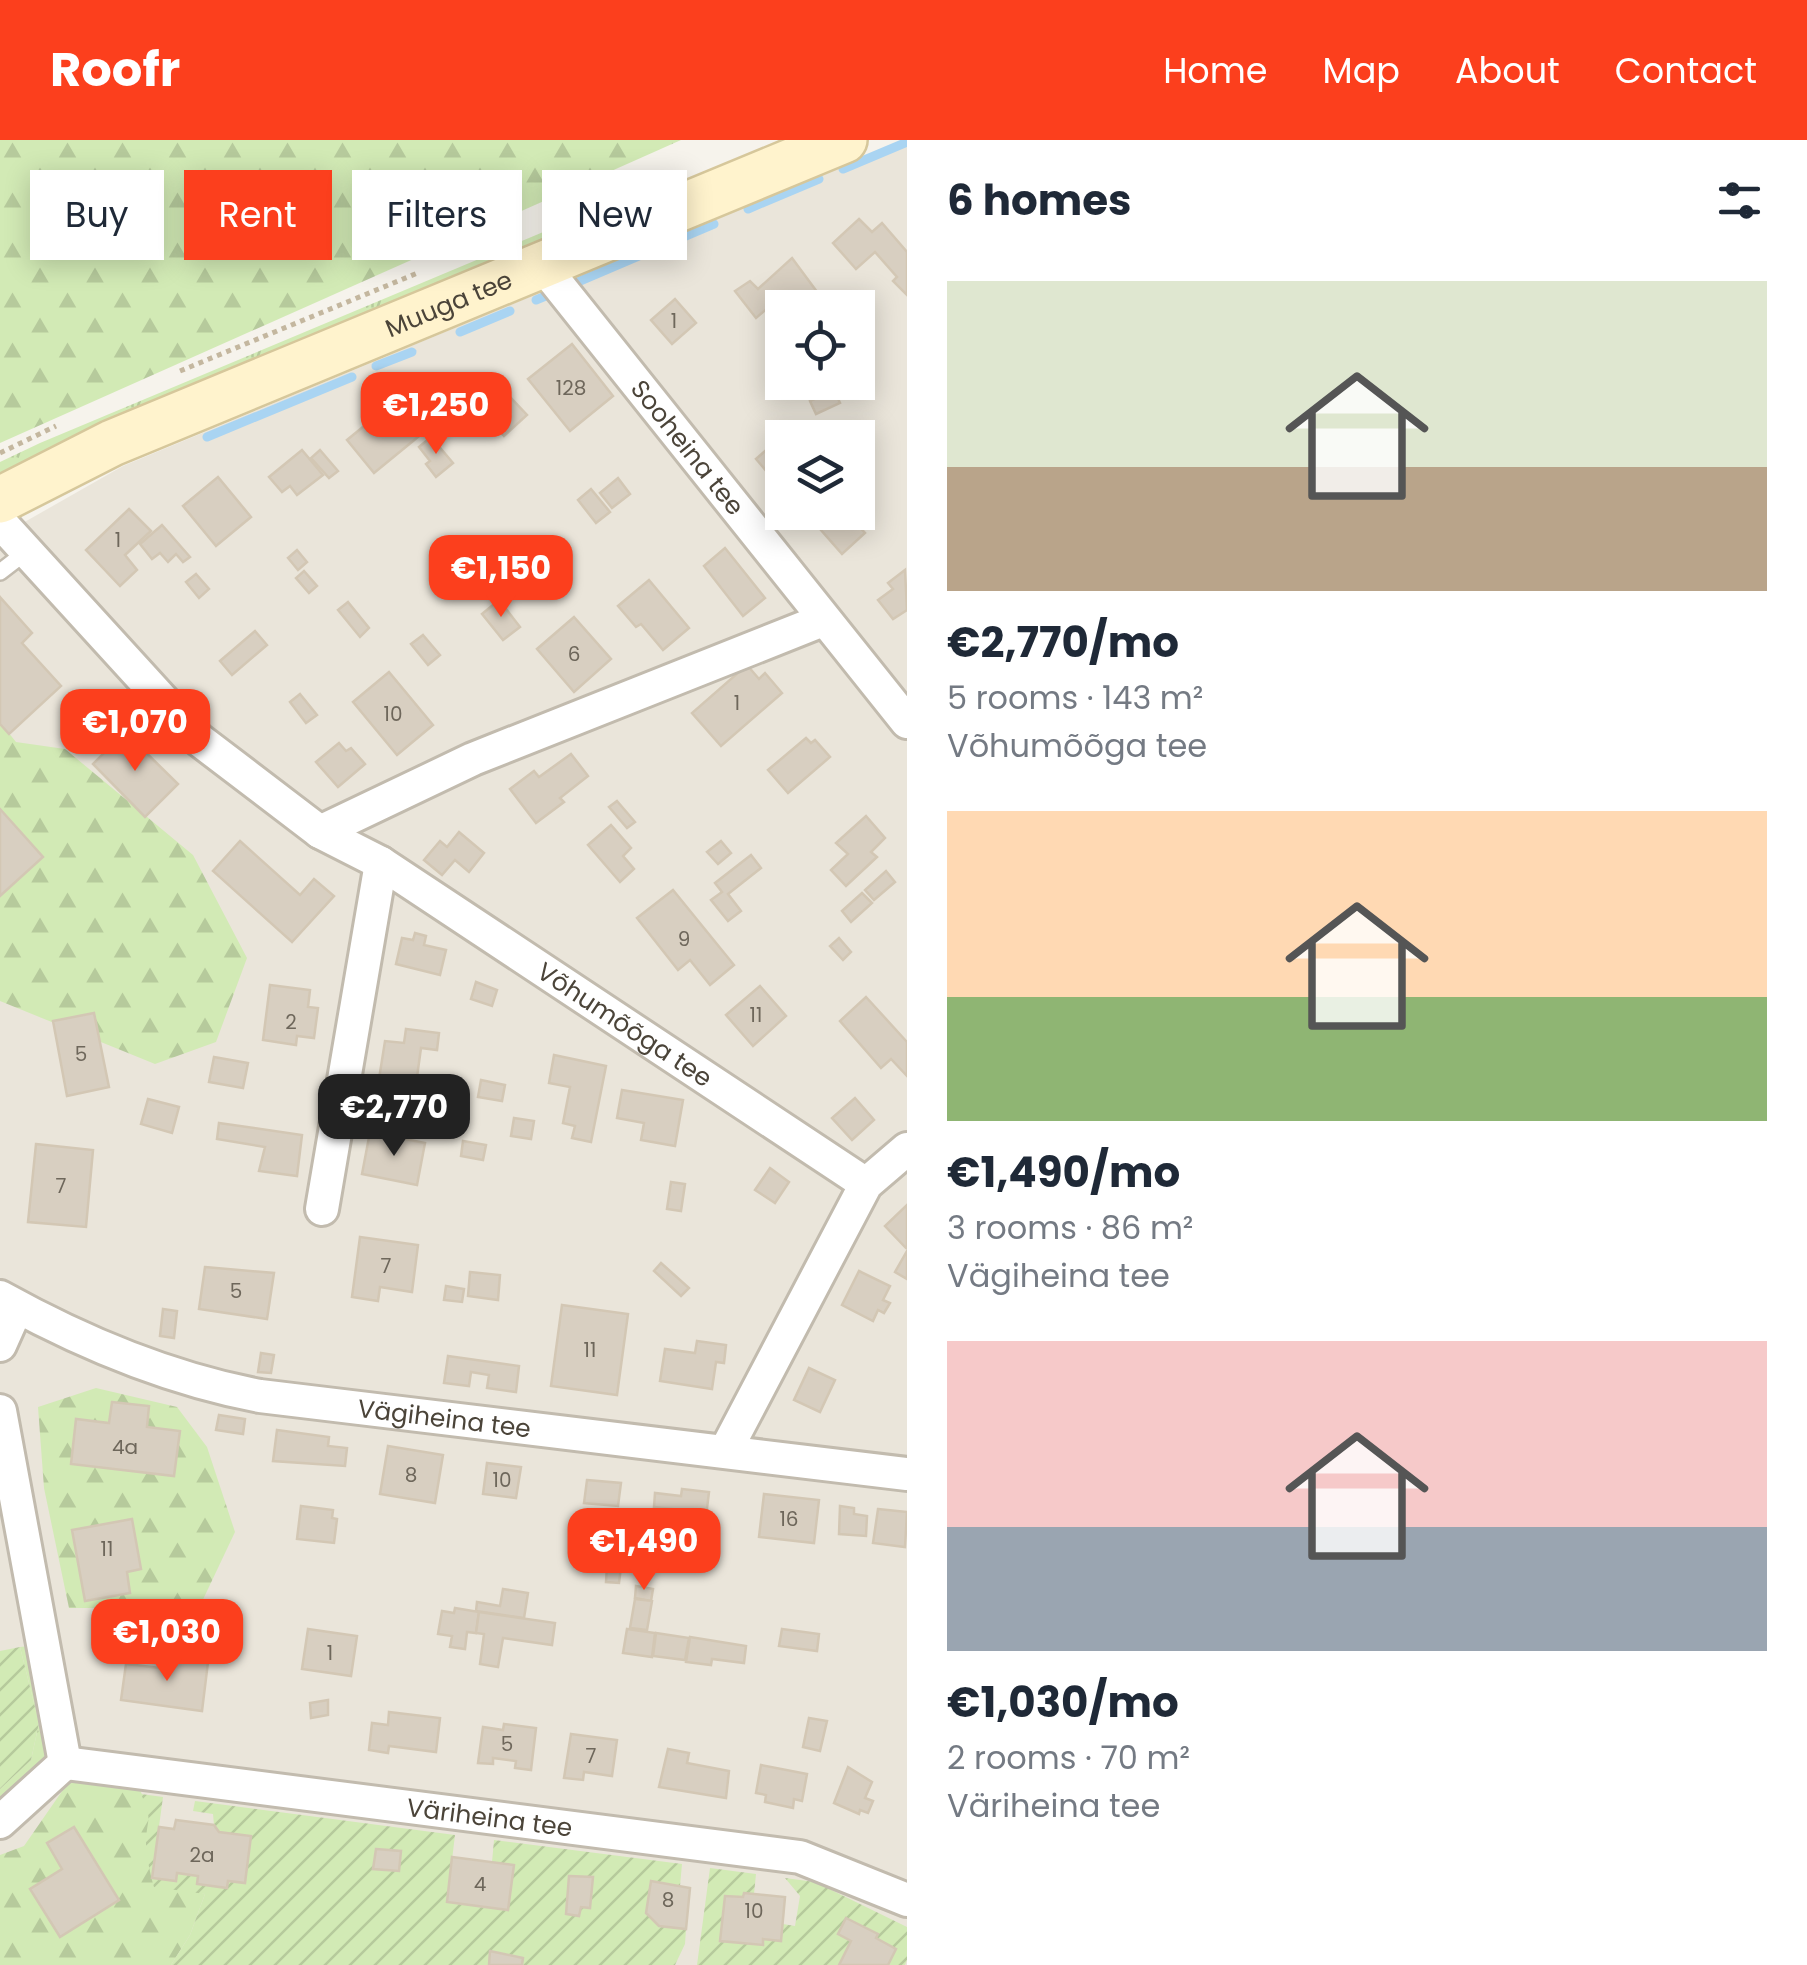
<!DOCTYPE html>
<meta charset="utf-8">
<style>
:root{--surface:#fff;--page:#f2f2f3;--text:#1f2937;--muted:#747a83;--accent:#fc3f1d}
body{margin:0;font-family:Poppins,sans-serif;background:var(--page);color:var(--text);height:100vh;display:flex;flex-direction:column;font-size:38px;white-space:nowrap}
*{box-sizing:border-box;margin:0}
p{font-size:32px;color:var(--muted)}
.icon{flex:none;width:55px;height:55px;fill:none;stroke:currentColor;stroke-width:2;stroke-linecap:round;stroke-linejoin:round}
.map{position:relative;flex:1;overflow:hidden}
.side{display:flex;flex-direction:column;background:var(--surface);width:900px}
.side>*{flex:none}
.hud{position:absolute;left:30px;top:30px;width:725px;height:90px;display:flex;gap:20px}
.buttons{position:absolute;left:765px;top:150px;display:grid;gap:20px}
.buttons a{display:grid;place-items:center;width:110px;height:110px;border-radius:0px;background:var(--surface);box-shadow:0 5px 25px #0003;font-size:50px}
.price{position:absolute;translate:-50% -85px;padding:0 22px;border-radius:20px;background:var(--accent);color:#fff;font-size:32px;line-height:65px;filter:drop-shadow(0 2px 5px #0008)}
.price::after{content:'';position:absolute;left:50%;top:60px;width:30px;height:22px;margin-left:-15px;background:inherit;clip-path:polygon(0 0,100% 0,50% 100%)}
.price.active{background:#222;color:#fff}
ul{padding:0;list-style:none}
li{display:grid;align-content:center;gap:20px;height:530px;padding:0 40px}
li span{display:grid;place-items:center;height:310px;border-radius:0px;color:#555}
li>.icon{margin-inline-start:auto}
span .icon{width:180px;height:180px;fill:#fffc;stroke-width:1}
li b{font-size:42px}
h2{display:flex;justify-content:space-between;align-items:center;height:120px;padding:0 40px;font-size:42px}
.tag{padding:0 35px;border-radius:0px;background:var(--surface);box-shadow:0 5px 25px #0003;font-size:35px;line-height:90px}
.tag.active{background:var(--accent);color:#fff}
header{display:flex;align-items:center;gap:60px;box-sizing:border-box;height:140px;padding:0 50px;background:var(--accent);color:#fff}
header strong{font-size:48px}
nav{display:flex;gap:55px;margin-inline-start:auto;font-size:35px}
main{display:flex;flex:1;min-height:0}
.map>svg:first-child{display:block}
.residential{fill:#eae5da;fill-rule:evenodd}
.grass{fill:url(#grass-tufts)}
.forest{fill:url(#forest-firs)}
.garden{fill:url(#garden-furrows)}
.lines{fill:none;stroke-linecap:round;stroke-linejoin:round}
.stream{stroke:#a9d4f2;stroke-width:9}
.building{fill:#d8cfc1;stroke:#d3c7b4;stroke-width:2.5}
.lane-casing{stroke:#c2bbae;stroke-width:20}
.street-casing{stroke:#c2bbae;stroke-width:38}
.secondary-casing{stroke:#d6c79b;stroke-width:50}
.path{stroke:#c4b79f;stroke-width:5;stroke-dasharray:5 5;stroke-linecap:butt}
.lane{stroke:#fff;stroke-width:15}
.street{stroke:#fff;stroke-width:32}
.secondary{stroke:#fff3cd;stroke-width:45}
.labels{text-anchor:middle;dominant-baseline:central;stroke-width:8;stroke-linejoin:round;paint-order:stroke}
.number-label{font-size:20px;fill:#6e675b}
.street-label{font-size:25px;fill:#4b4439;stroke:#fff}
</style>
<header>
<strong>Roofr</strong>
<nav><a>Home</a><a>Map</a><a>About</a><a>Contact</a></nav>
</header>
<main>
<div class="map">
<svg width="907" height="1825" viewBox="0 0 907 1825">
<defs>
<pattern id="grass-tufts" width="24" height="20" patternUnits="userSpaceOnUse" patternTransform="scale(2.5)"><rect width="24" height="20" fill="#d2eab5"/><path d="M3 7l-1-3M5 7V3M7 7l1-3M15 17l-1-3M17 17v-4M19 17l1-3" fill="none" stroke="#b6ca9c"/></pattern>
<pattern id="forest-firs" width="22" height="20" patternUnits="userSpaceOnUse" patternTransform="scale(2.5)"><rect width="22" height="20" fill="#d2eab5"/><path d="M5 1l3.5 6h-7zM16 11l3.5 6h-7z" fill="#b6ca9c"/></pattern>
<pattern id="garden-furrows" width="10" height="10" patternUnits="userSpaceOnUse" patternTransform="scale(2.5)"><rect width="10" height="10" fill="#d2eab5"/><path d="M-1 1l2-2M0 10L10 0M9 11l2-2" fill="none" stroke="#b6ca9c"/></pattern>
</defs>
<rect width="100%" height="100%" fill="#f6f3ec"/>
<path class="residential" d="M907 0V1825H0V396L123 326ZM782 168H858V242H782ZM782 298H858V372H782Z"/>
<g class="grass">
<polygon points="679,34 682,38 579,91 579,76"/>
<polygon points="560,85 566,88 569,96 0,340 0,322 40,303"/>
<polygon points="29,1506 51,1601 47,1620 0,1667 0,1649 31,1620 39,1583 20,1507"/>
</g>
<g class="forest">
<polygon points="0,0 681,0 0,303"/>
<polygon points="0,582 16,602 65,609 193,715 247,818 216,902 155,924 0,861"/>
<polygon points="96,1248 177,1267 207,1307 235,1392 199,1468 69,1468 44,1348 38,1267"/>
<polygon points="92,1608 131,1615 136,1642 152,1675 146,1702 152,1738 205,1754 190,1795 171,1825 0,1825 0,1715 24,1706"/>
</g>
<g class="garden">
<polygon points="20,1507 39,1583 31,1620 0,1649 0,1511"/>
<path d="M141 1654 163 1657 152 1738 175 1741 177 1733 198 1736V1744L227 1748 228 1741 245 1743 251 1696 219 1692 214 1685 213 1674 193 1671 195 1661 455 1695 447 1762 508 1769 514 1725 492 1722 494 1700 682 1724 680 1746 651 1742 646 1773 659 1786 686 1789 685 1804 675 1825H171L190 1795 205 1754 154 1747C150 1734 147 1718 146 1704 146 1678 154 1682 141 1654Z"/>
<polygon points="710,1728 756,1734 754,1754 743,1757 725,1756 721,1802 762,1805 763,1799 781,1801 783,1784 795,1786 800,1756 785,1738 815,1742 907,1787 907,1820 905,1825 697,1825"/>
</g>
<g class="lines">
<g class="stream">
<polyline points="843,29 907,2"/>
<polyline points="748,69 819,39"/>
<polyline points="573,144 714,84"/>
<polyline points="536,160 548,155"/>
<polyline points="460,192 510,171"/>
<polyline points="376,226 412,212"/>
<polyline points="207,297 352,237"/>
</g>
</g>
<g class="building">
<polygon points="859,79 872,92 882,83 907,112 907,155 893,141 897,137 875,112 856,129 833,103"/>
<polygon points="792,118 829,168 795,168 784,154 756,178 735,151 750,141 758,149"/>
<polygon points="675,159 696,183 672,204 651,180"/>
<polygon points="572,204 613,256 570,291 528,239"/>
<polygon points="782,233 782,242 811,242 784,254 776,235"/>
<polygon points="473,240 485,253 496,242 527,275 504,296 483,273 465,290 444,267"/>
<polygon points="834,250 840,263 816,274 810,261"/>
<polygon points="397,259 424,292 374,333 347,300"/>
<polygon points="788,291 794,298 782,298 782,345 780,347 756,319"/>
<polygon points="431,297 453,323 436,337 426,324 430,321 419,307"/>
<polygon points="302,310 323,335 297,355 290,346 282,352 269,337"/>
<polygon points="320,310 338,331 329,338 311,318"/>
<polygon points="218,337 251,377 216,406 183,366"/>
<polygon points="618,338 630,354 612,368 600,353"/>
<polygon points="591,349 610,372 596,383 578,360"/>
<polygon points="129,369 151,391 125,415 137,430 120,446 86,410"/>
<polygon points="841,372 846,372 865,393 842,414 821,390"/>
<polygon points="162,385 190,417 183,422 176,414 168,422 160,413 152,419 140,404"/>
<polygon points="725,408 765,458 743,476 704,426"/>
<polygon points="297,410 307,422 298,430 288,418"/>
<polygon points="905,430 907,470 893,479 878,460 893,449 888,443"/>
<polygon points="304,431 317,446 309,453 296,438"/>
<polygon points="196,434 209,449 199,458 186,442"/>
<polygon points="649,440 689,488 663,510 641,484 636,487 618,466"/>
<polygon points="0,457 32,493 22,503 61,546 9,594 0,584"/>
<polygon points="499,460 520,487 503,500 482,474"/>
<polygon points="348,462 369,488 360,497 338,470"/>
<polygon points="574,477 611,519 574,552 537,509"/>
<polygon points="255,491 267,505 232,535 220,521"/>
<polygon points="423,495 440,515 428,525 411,504"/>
<polygon points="747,525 759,539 765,533 782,553 721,606 692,573"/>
<polygon points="389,532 433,585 397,615 353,562"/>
<polygon points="300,554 317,575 306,583 290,562"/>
<polygon points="125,592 178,644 145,677 93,624"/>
<polygon points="806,598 811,603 815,600 830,617 788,653 768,630"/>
<polygon points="339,603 346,611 351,608 365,624 338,647 316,622"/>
<polygon points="571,614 588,636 560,658 564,662 536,683 510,649 534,631 539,637"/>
<polygon points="617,661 635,682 627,688 609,667"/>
<polygon points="0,669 43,717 0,756"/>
<polygon points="866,676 885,698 871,712 877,717 846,746 831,730 848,714 836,703"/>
<polygon points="611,685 631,708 623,716 634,729 620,742 588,705"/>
<polygon points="459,692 484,713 469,732 455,720 442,735 424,720 440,701 447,707"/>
<polygon points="240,701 300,755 314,739 334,756 292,802 213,731"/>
<polygon points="721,701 731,713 718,724 707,712"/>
<polygon points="751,715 761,728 728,754 741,771 728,781 711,760 722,752 715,743"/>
<polygon points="886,731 895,742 874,760 865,750"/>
<polygon points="673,750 734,825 710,845 690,820 678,830 637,778"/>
<polygon points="862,753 872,763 851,782 842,771"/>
<polygon points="415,793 426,796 424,805 446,810 440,835 396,824 402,798 413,800"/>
<polygon points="839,798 851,812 843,820 830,806"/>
<polygon points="476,842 497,850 492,866 471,859"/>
<polygon points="270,845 310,850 308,867 318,868 314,898 297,896 296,905 263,900"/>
<polygon points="760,846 786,876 753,906 726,875"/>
<polygon points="866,857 907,902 907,936 891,919 881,928 840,881"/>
<polygon points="94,873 109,947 67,956 53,881"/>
<polygon points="406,889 439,893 437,910 421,908 416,944 379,939 385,901 404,903"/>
<polygon points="554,915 606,926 591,1002 572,998 575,986 563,983 570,947 549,943"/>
<polygon points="214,917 248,923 243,948 209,942"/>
<polygon points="481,940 505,945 502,961 478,957"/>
<polygon points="622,950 683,960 675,1006 641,1000 644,983 617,978"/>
<polygon points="855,958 874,980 852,1000 832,978"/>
<polygon points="148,959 179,967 172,993 141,984"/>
<polygon points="514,978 534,981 531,999 511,996"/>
<polygon points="219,983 302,995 297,1036 259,1031 265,1007 217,999"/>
<polygon points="370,992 425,1003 417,1045 362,1034"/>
<polygon points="463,1001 486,1005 483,1020 461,1016"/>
<polygon points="36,1004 93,1010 86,1087 28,1082"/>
<polygon points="770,1028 789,1042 775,1063 755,1050"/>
<polygon points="671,1042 685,1044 681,1071 667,1069"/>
<polygon points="907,1065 907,1108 906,1108 885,1086"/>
<polygon points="360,1097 418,1105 412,1152 380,1147 378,1161 352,1157"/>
<polygon points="907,1111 907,1139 895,1132"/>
<polygon points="661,1123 689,1148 681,1156 654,1131"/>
<polygon points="205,1127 274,1133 267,1179 199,1169"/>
<polygon points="859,1131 890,1146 883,1160 890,1163 884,1173 878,1170 873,1181 842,1165"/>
<polygon points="470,1132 500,1135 498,1160 468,1156"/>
<polygon points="446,1146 464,1149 462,1162 444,1160"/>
<polygon points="562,1165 628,1174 617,1255 551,1246"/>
<polygon points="163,1169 177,1171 174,1198 160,1196"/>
<polygon points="697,1201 726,1205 724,1223 716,1222 712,1249 660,1241 665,1209 695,1213"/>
<polygon points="261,1213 274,1215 271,1233 258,1232"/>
<polygon points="448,1216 519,1226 516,1252 487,1248 489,1235 471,1232 469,1246 444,1243"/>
<polygon points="809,1228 835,1240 820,1272 794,1260"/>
<polygon points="112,1262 149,1266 147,1287 180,1291 174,1336 71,1324 76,1279 109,1283"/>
<polygon points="219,1275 245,1279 243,1294 216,1290"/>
<polygon points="277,1290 329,1297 328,1306 347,1308 345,1326 273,1321"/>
<polygon points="388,1306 443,1315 435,1363 380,1354"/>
<polygon points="487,1323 521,1327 516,1358 483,1354"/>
<polygon points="587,1340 621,1343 618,1366 584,1363"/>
<polygon points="682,1349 709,1352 705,1385 680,1382 682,1370 654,1367 655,1353 681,1356"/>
<polygon points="764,1354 819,1360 814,1403 759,1397"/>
<polygon points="301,1366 333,1370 332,1378 337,1379 334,1403 297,1399"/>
<polygon points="840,1366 854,1368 854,1374 867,1376 866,1396 839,1394"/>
<polygon points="878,1369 907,1372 905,1407 873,1403"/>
<polygon points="132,1379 141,1429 127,1432 130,1453 85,1461 72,1390"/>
<polygon points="607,1426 621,1427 619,1443 606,1442"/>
<polygon points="636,1446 653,1449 651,1461 635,1458"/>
<polygon points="503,1449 528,1453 524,1478 476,1471 477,1462 500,1466"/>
<polygon points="635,1459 652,1461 647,1490 630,1488"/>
<polygon points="455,1468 479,1472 476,1493 467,1492 465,1509 450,1507 452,1496 438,1494 442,1471 454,1473"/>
<polygon points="479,1472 555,1483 552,1505 503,1498 498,1527 480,1524 484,1494 476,1493"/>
<polygon points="308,1489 357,1496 351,1536 302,1529"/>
<polygon points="627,1489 655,1493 652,1517 623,1513"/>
<polygon points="782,1489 819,1494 817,1511 779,1506"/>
<polygon points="656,1493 689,1498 685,1520 653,1516"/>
<polygon points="690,1497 746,1506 744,1523 712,1519 711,1525 686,1522"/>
<polygon points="161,1516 208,1522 202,1571 121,1560 126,1524 160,1528"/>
<polygon points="328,1560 328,1575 311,1578 310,1563"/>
<polygon points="389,1572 440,1578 436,1612 389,1606 388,1613 369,1610 372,1583 388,1585"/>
<polygon points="809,1578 827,1581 820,1611 803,1607"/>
<polygon points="504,1584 536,1588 531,1630 515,1628 516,1621 493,1618 493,1624 478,1623 483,1587 503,1590"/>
<polygon points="571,1594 617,1600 612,1636 584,1632 583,1640 564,1638"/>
<polygon points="668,1609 689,1613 687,1623 729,1631 726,1658 659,1647"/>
<polygon points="761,1625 807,1634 802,1661 794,1659 793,1668 765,1662 766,1655 756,1653"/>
<polygon points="848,1627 872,1642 865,1658 873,1661 868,1673 860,1670 859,1674 834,1663"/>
<polygon points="176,1680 214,1685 219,1692 251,1696 245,1743 228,1741 227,1748 197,1744 198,1736 177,1733 176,1741 152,1738 159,1687 174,1689"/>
<polygon points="74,1687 119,1760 60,1797 30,1749 62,1729 47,1703"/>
<polygon points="376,1709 401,1711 399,1731 373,1729"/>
<polygon points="452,1717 514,1725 508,1770 447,1762"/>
<polygon points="569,1736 593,1737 590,1768 581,1767 579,1776 566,1774"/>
<polygon points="651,1741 690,1748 686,1789 659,1786 646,1773"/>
<polygon points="744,1753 785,1757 781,1801 763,1799 763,1805 720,1801 725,1756 743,1757"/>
<polygon points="846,1778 878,1794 876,1798 896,1809 888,1825 839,1825 851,1801 838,1794"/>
<polygon points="490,1811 523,1818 522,1825 489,1825"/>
</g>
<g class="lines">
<g class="lane-casing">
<polyline id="lane" points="0,432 26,412"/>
</g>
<g class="street-casing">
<g id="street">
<path id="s1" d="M543 126 907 582"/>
<path id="s2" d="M0 382 198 599 320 692 381 723 866 1044"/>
<polyline points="320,692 473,619 823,480"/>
<polyline points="322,1069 381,723"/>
<path id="s3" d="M0 1157C81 1202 170 1239 260 1256L907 1334"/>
<polyline points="0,1205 17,1167"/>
<polyline points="0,1271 65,1623 0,1682"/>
<polyline points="726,1310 866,1044 907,1009"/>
<path id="s4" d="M65 1623 800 1717 907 1760"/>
</g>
</g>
<g class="secondary-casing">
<g id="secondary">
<path id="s5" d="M0 360 112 303 844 0"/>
</g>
</g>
<g class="path">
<polyline points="180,231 420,132"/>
<polyline points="0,313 56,286"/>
</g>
<use href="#lane" class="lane"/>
<use href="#street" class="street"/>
<use href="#secondary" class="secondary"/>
</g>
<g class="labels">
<g class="number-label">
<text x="674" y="181">1</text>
<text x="571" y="248">128</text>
<text x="118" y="400">1</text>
<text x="574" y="514">6</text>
<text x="737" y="563">1</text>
<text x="393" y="574">10</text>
<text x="684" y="799">9</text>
<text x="756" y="875">11</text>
<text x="291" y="882">2</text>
<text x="81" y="914">5</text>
<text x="61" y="1046">7</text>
<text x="386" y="1126">7</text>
<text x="236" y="1151">5</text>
<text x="590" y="1210">11</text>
<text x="125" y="1307">4a</text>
<text x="411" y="1335">8</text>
<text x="502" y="1340">10</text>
<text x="789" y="1379">16</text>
<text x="107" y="1409">11</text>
<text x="330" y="1513">1</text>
<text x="507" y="1604">5</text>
<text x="591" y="1616">7</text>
<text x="202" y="1715">2a</text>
<text x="480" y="1744">4</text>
<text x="668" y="1760">8</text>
<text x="754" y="1771">10</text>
</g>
<g class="street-label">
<text stroke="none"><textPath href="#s5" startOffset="490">Muuga tee</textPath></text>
<text stroke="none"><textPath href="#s1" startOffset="232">Sooheina tee</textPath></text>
<text stroke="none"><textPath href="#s2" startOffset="808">Võhumõõga tee</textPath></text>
<text stroke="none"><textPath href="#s3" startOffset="465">Vägiheina tee</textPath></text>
<text stroke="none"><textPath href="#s4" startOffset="428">Väriheina tee</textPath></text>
</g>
</g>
</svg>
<div class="buttons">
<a><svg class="icon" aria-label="locate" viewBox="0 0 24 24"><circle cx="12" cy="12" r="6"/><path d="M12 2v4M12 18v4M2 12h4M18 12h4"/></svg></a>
<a><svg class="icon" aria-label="layers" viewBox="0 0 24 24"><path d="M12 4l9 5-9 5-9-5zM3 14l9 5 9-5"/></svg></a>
</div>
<b class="price" style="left:436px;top:317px">€1,250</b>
<b class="price" style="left:501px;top:480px">€1,150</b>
<b class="price" style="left:135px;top:634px">€1,070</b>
<b class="price active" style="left:394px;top:1019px">€2,770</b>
<b class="price" style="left:644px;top:1453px">€1,490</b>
<b class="price" style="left:167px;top:1544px">€1,030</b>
<div class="hud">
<a class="tag">Buy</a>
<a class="tag active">Rent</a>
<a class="tag">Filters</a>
<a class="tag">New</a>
</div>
</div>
<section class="side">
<h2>6 homes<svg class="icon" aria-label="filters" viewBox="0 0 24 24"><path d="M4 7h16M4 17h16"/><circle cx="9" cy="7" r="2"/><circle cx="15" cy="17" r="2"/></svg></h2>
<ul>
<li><span style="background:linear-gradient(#dfe7d0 60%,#b9a48a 0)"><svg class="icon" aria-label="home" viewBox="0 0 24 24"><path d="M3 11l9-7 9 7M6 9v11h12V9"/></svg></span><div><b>€2,770/mo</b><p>5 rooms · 143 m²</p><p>Võhumõõga tee</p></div></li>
<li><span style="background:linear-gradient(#ffd9b3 60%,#8fb573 0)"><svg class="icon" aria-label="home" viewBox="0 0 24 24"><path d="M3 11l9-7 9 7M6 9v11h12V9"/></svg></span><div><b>€1,490/mo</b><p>3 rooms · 86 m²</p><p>Vägiheina tee</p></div></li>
<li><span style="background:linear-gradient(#f6c9c9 60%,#9aa5b1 0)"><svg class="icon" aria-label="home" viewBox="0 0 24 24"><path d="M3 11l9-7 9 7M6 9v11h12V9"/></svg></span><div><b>€1,030/mo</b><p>2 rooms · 70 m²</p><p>Väriheina tee</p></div></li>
</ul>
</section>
</main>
